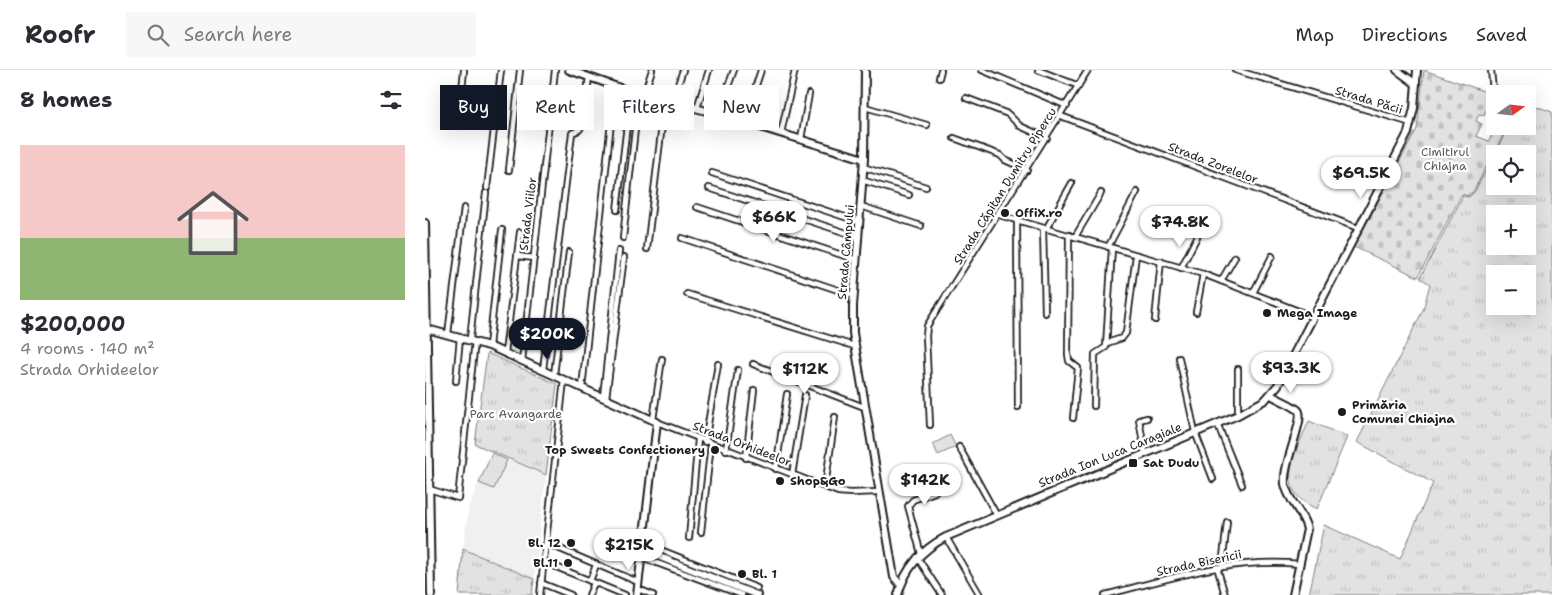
<!DOCTYPE html>
<meta charset="utf-8">
<style>
:root{--surface:#fff;--page:#f7f7f7;--text:#2b2b33;--muted:#7c7c81;--line:#e1e1e2;--accent:#111827}
body{margin:0;font-family:"Shantell Sans",sans-serif;background:var(--page);color:var(--text);height:100vh;display:flex;flex-direction:column;font-size:19px;white-space:nowrap}
*{box-sizing:border-box;margin:0}
p{font-size:16px;color:var(--muted)}
.icon{flex:none;width:28px;height:28px;fill:none;stroke:currentColor;stroke-width:2;stroke-linecap:round;stroke-linejoin:round}
.map{position:relative;flex:1;overflow:hidden}
.details{display:flex;flex-direction:column;background:var(--surface);width:425px}
.details>*{flex:none}
.guide{position:absolute;left:15px;top:15px;width:475px;height:45px;display:flex;gap:10px}
.needle{width:32px;rotate:75deg}
.fabs{position:absolute;left:1061px;top:15px;display:grid;gap:10px}
.fabs a{display:grid;place-items:center;width:50px;height:50px;border-radius:0px;background:var(--surface);box-shadow:0 5px 20px #0002;font-size:25px}
.price{position:absolute;translate:-50% -42px;padding:0 11px;border-radius:18px;background:#fff;color:#222;font-size:16px;line-height:32px;filter:drop-shadow(0 1px 2px #0008)}
.price::after{content:'';position:absolute;left:50%;top:30px;width:15px;height:11px;margin-left:-8px;background:inherit;clip-path:polygon(0 0,100% 0,50% 100%)}
.price.selected{background:var(--accent);color:#fff}
ul{padding:0;list-style:none}
li{display:grid;align-content:center;gap:10px;height:265px;padding:0 20px}
li span{display:grid;place-items:center;height:155px;border-radius:0px;color:#555}
li>.icon{margin-inline-start:auto}
span .icon{width:90px;height:90px;fill:#fffc;stroke-width:1}
li b{font-size:21px}
h2{display:flex;justify-content:space-between;align-items:center;height:60px;padding:0 20px;font-size:21px}
.tag{padding:0 18px;border-radius:0px;background:var(--surface);box-shadow:0 5px 20px #0002;font-size:18px;line-height:45px}
.tag.selected{background:var(--accent);color:#fff}
header{display:flex;align-items:center;gap:30px;box-sizing:border-box;height:70px;padding:0 25px;background:var(--surface);border-bottom:1px solid var(--line)}
header strong{font-size:24px}
nav{display:flex;gap:28px;margin-inline-start:auto;font-size:18px}
.search{width:350px;height:45px;background:var(--page);display:flex;align-items:center;gap:12px;box-sizing:border-box;padding:0 18px;border-radius:0px;color:var(--muted);font-size:19px}
main{display:flex;flex:1;min-height:0}
.map>svg:first-child{display:block}
.built{fill:#f0f0f0}
.grass{fill:url(#grass-tufts);stroke:#7f7f7f;fill-rule:evenodd}
.cemetery{fill:url(#cemetery-stones);stroke:#7f7f7f}
.pitch{fill:#e2e2e2;stroke:#7f7f7f}
.lines{fill:none;stroke-linecap:round;stroke-linejoin:round}
.street-casing{stroke:#1c1c1c;stroke-width:8}
.secondary-casing{stroke:#1c1c1c;stroke-width:10}
.street{stroke:#fff;stroke-width:4.5}
.secondary{stroke:#fff;stroke-width:6}
.poi-dot{fill:#1c1c1c;stroke:#fff;stroke-width:2}
.labels{text-anchor:middle;dominant-baseline:central;stroke-width:4.5;stroke-linejoin:round;paint-order:stroke}
.street-label{font-size:12px;fill:#1c1c1c;stroke:#fff}
.park-label{font-size:12px;fill:#575757;stroke:#fff}
.poi-label{font-size:12px;font-weight:bold;fill:#1c1c1c;stroke:#fff;text-anchor:start}
</style>
<header>
<strong>Roofr</strong>
<div class="search"><svg class="icon" aria-label="search" viewBox="0 0 24 24"><circle cx="10" cy="10" r="6"/><path d="M15 15l6 6"/></svg>Search here</div>
<nav><a>Map</a><a>Directions</a><a>Saved</a></nav>
</header>
<main>
<section class="details">
<h2>8 homes<svg class="icon" aria-label="filters" viewBox="0 0 24 24"><path d="M4 7h16M4 17h16"/><circle cx="9" cy="7" r="2"/><circle cx="15" cy="17" r="2"/></svg></h2>
<ul>
<li><span style="background:linear-gradient(#f6c9c9 60%,#8fb573 0)"><svg class="icon" aria-label="home" viewBox="0 0 24 24"><path d="M3 11l9-7 9 7M6 9v11h12V9"/></svg></span><div><b>$200,000</b><p>4 rooms · 140 m²</p><p>Strada Orhideelor</p></div></li>
</ul>
</section>
<div class="map">
<svg width="1127" height="525" viewBox="0 0 1127 525">
<defs>
<pattern id="grass-tufts" width="24" height="20" patternUnits="userSpaceOnUse" patternTransform="scale(1.25)"><rect width="24" height="20" fill="#e2e2e2"/><path d="M3 7l-1-3M5 7V3M7 7l1-3M15 17l-1-3M17 17v-4M19 17l1-3" fill="none" stroke="#c1c1c1"/></pattern>
<pattern id="cemetery-stones" width="16" height="16" patternUnits="userSpaceOnUse" patternTransform="scale(1.25)"><rect width="16" height="16" fill="#e2e2e2"/><path d="M2 7V4a2 2 0 0 1 4 0v3zM10 15v-3a2 2 0 0 1 4 0v3z" fill="#c1c1c1"/></pattern>
</defs>
<rect width="100%" height="100%" fill="#fff"/>
<filter id="ink" filterUnits="userSpaceOnUse"><feTurbulence type="fractalNoise" baseFrequency=".02" numOctaves="2"/><feDisplacementMap in="SourceGraphic" scale="10" xChannelSelector="R" yChannelSelector="G"/><feConvolveMatrix kernelMatrix="1 2 1 2 8 2 1 2 1" color-interpolation-filters="sRGB"/></filter>
<g filter="url(#ink)">
<polygon class="built" points="66,382 121,406 109,509 38,479 44,436"/>
<g class="grass">
<path d="M1103 33 1127 42V525H884L899 455 975 489 1008 413 932 372 998 240 1005 214 995 208 1038 126 1044 127 1050 121 1084 56H1102ZM1070 84H1102V116H1070ZM1070 144H1102V176H1070ZM1070 204H1102V236H1070Z"/>
<polygon points="62,283 132,314 121,405 50,374"/>
<path d="M884 351 922 367 892 439C847 420 870 384 884 351Z"/>
<polygon points="38,479 109,509 107,525 34,525"/>
</g>
<polygon class="cemetery" points="999,0 1067,24 1059,45 1054,44 1051,51 1057,54 1051,66 1064,71 1071,56 1083,56 1048,122 1043,126 1037,124 993,207 929,177 992,59"/>
<g class="pitch">
<polygon points="525,365 531,377 513,385 508,374"/>
<polygon points="67,383 82,390 69,419 54,413"/>
</g>
<g class="lines">
<g class="street-casing">
<g id="street">
<polyline points="557,0 642,36"/>
<polyline points="613,0 654,16"/>
<polyline points="810,0 986,53"/>
<polyline points="1066,0 1068,21"/>
<polyline points="514,8 516,0"/>
<polyline points="219,24 227,0"/>
<polyline points="541,28 583,44 595,56 622,68"/>
<polyline points="247,32 258,0"/>
<polyline points="440,37 502,55"/>
<polyline points="272,38 284,0"/>
<polyline points="293,44 309,0"/>
<polyline points="636,46 933,158"/>
<polyline points="34,51 39,0"/>
<polyline points="319,52 336,0"/>
<polyline points="356,63 370,0"/>
<polyline points="529,68 575,85 580,90 602,100"/>
<polyline points="376,69 384,24"/>
<polyline points="438,97 501,117"/>
<polyline points="84,100 95,0"/>
<polyline points="287,103 435,152"/>
<polyline points="437,110 484,125"/>
<polyline points="62,118 76,0"/>
<polyline points="284,118 434,167"/>
<polyline points="436,136 496,156"/>
<polyline points="272,137 432,190"/>
<polyline points="192,140 206,21"/>
<polyline points="574,145 778,204 889,247"/>
<polyline points="592,151 593,337"/>
<polyline points="618,158 620,243"/>
<polyline points="621,159 647,113"/>
<polyline points="644,165 643,284 644,291 653,298 648,348"/>
<polyline points="650,167 676,123"/>
<polyline points="198,168 214,23"/>
<polyline points="257,168 428,225"/>
<polyline points="683,177 712,122"/>
<polyline points="222,179 240,30"/>
<polyline points="92,186 109,188"/>
<polyline points="756,198 772,167"/>
<polyline points="796,211 810,187"/>
<polyline points="828,223 847,186"/>
<polyline points="262,224 429,276"/>
<polyline points="771,242 778,204"/>
<polyline points="730,250 736,191"/>
<polyline points="23,264 39,138"/>
<polyline points="45,269 61,123"/>
<polyline points="682,273 697,268 701,263 711,185"/>
<polyline points="64,276 77,160"/>
<polyline points="80,283 95,162"/>
<polyline points="754,288 770,362 788,409"/>
<polyline points="97,291 130,0"/>
<polyline points="328,294 439,337"/>
<polyline points="118,300 147,63 154,60 158,54 164,7"/>
<polyline points="129,305 144,182"/>
<polyline points="31,311 35,267"/>
<polyline points="157,318 190,16"/>
<polyline points="178,327 194,181"/>
<polyline points="181,328 199,187"/>
<polyline points="669,336 670,284 681,277 687,178"/>
<polyline points="813,345 813,299"/>
<polyline points="228,350 237,289"/>
<polyline points="232,352 413,422 426,423 453,422"/>
<polyline points="792,353 817,415"/>
<polyline points="505,355 501,266 502,256 663,0"/>
<polyline points="280,372 293,294"/>
<polyline points="534,377 571,444"/>
<polyline points="301,380 313,300"/>
<polyline points="720,383 714,350 722,348"/>
<polyline points="321,388 329,320"/>
<polyline points="351,399 362,324"/>
<polyline points="367,405 380,325"/>
<polyline points="400,417 410,347"/>
<polyline points="4,419 33,428 50,271"/>
<polyline points="276,462 286,374"/>
<polyline points="521,467 555,525"/>
<polyline points="264,468 273,369"/>
<polyline points="121,473 213,512"/>
<polyline points="218,473 332,518"/>
<polyline points="496,484 483,436 488,430 510,422 506,400"/>
<polyline points="216,487 317,525"/>
<polyline points="492,487 517,525"/>
<polyline points="119,492 200,525"/>
<polyline points="797,496 802,452"/>
<polyline points="792,497 800,525"/>
<polyline points="165,511 171,495"/>
<polyline points="116,513 146,525"/>
<polyline points="213,519 228,525"/>
<polyline points="115,525 139,310"/>
<polyline points="164,525 169,513"/>
<path d="M680 525C744 509 807 487 875 494"/>
</g>
</g>
<g class="secondary-casing">
<g id="secondary">
<polyline points="144,0 198,19 293,44 439,89"/>
<polyline points="440,0 439,89 428,236 428,263 469,507 476,515"/>
<polyline points="972,0 991,14"/>
<polyline points="0,153 6,525"/>
<polyline points="2,259 64,276 232,352 212,525"/>
<path d="M846 325C854 330 866 334 873 340 881 348 857 394 860 414 863 431 878 442 882 459L868 525"/>
<polyline points="217,480 332,525"/>
<path d="M473 525C480 498 496 480 521 467L813 345 840 330 853 315 983 63 989 38 992 0"/>
</g>
</g>
<use href="#street" class="street"/>
<use href="#secondary" class="secondary"/>
</g>
</g>
<g class="poi-dot">
<circle cx="580" cy="143" r="5"/>
<circle cx="842" cy="243" r="5"/>
<circle cx="917" cy="342" r="5"/>
<circle cx="290" cy="380" r="5"/>
<rect x="703" y="388" width="10" height="10" rx="2.5"/>
<circle cx="355" cy="411" r="5"/>
<circle cx="146" cy="473" r="5"/>
<circle cx="143" cy="493" r="5"/>
<circle cx="317" cy="504" r="5"/>
</g>
<g class="labels">
<g class="street-label">
<text transform="translate(944 30) rotate(17)">Strada Păcii</text>
<text transform="translate(788 93) rotate(21)">Strada Zorelelor</text>
<text transform="translate(580 116) rotate(-58)">Strada Căpitan Dumitru Pipercu</text>
<text transform="translate(103 144) rotate(-83)">Strada Viilor</text>
<text transform="translate(421 182) rotate(-85)">Strada Câmpului</text>
<text transform="translate(317 374) rotate(21)">Strada Orhideelor</text>
<text transform="translate(685 385) rotate(-22)">Strada Ion Luca Caragiale</text>
<text transform="translate(774 493) rotate(-12)">Strada Bisericii</text>
</g>
<g class="park-label">
<text x="1020" y="82">Cimitirul<tspan x="1020" dy="14">Chiajna</tspan></text>
<text x="91" y="344">Parc Avangarde</text>
</g>
<g class="poi-label">
<text x="590" y="143">OffiX.ro</text>
<text x="852" y="243">Mega Image</text>
<text x="927" y="335">Primăria<tspan x="927" dy="14">Comunei Chiajna</tspan></text>
<text x="280" y="380" text-anchor="end">Top Sweets Confectionery</text>
<text x="718" y="393">Sat Dudu</text>
<text x="365" y="411">Shop&amp;Go</text>
<text x="136" y="473" text-anchor="end">Bl. 12</text>
<text x="133" y="493" text-anchor="end">Bl.11</text>
<text x="327" y="504">Bl. 1</text>
</g>
</g>
</svg>
<div class="fabs">
<a><svg class="needle" viewBox="-14 -14 28 28"><path d="M0-13l5 13h-10z" fill="#e53935"/><path d="M0 13l5-13h-10z" fill="#7c7c81"/></svg></a>
<a><svg class="icon" aria-label="locate" viewBox="0 0 24 24"><circle cx="12" cy="12" r="6"/><path d="M12 2v4M12 18v4M2 12h4M18 12h4"/></svg></a>
<a>+</a>
<a>−</a>
</div>
<b class="price" style="left:936px;top:129px">$69.5K</b>
<b class="price" style="left:349px;top:173px">$66K</b>
<b class="price" style="left:755px;top:178px">$74.8K</b>
<b class="price selected" style="left:122px;top:290px">$200K</b>
<b class="price" style="left:866px;top:324px">$93.3K</b>
<b class="price" style="left:380px;top:325px">$112K</b>
<b class="price" style="left:500px;top:436px">$142K</b>
<b class="price" style="left:204px;top:501px">$215K</b>
<div class="guide">
<a class="tag selected">Buy</a>
<a class="tag">Rent</a>
<a class="tag">Filters</a>
<a class="tag">New</a>
</div>
</div>
</main>
